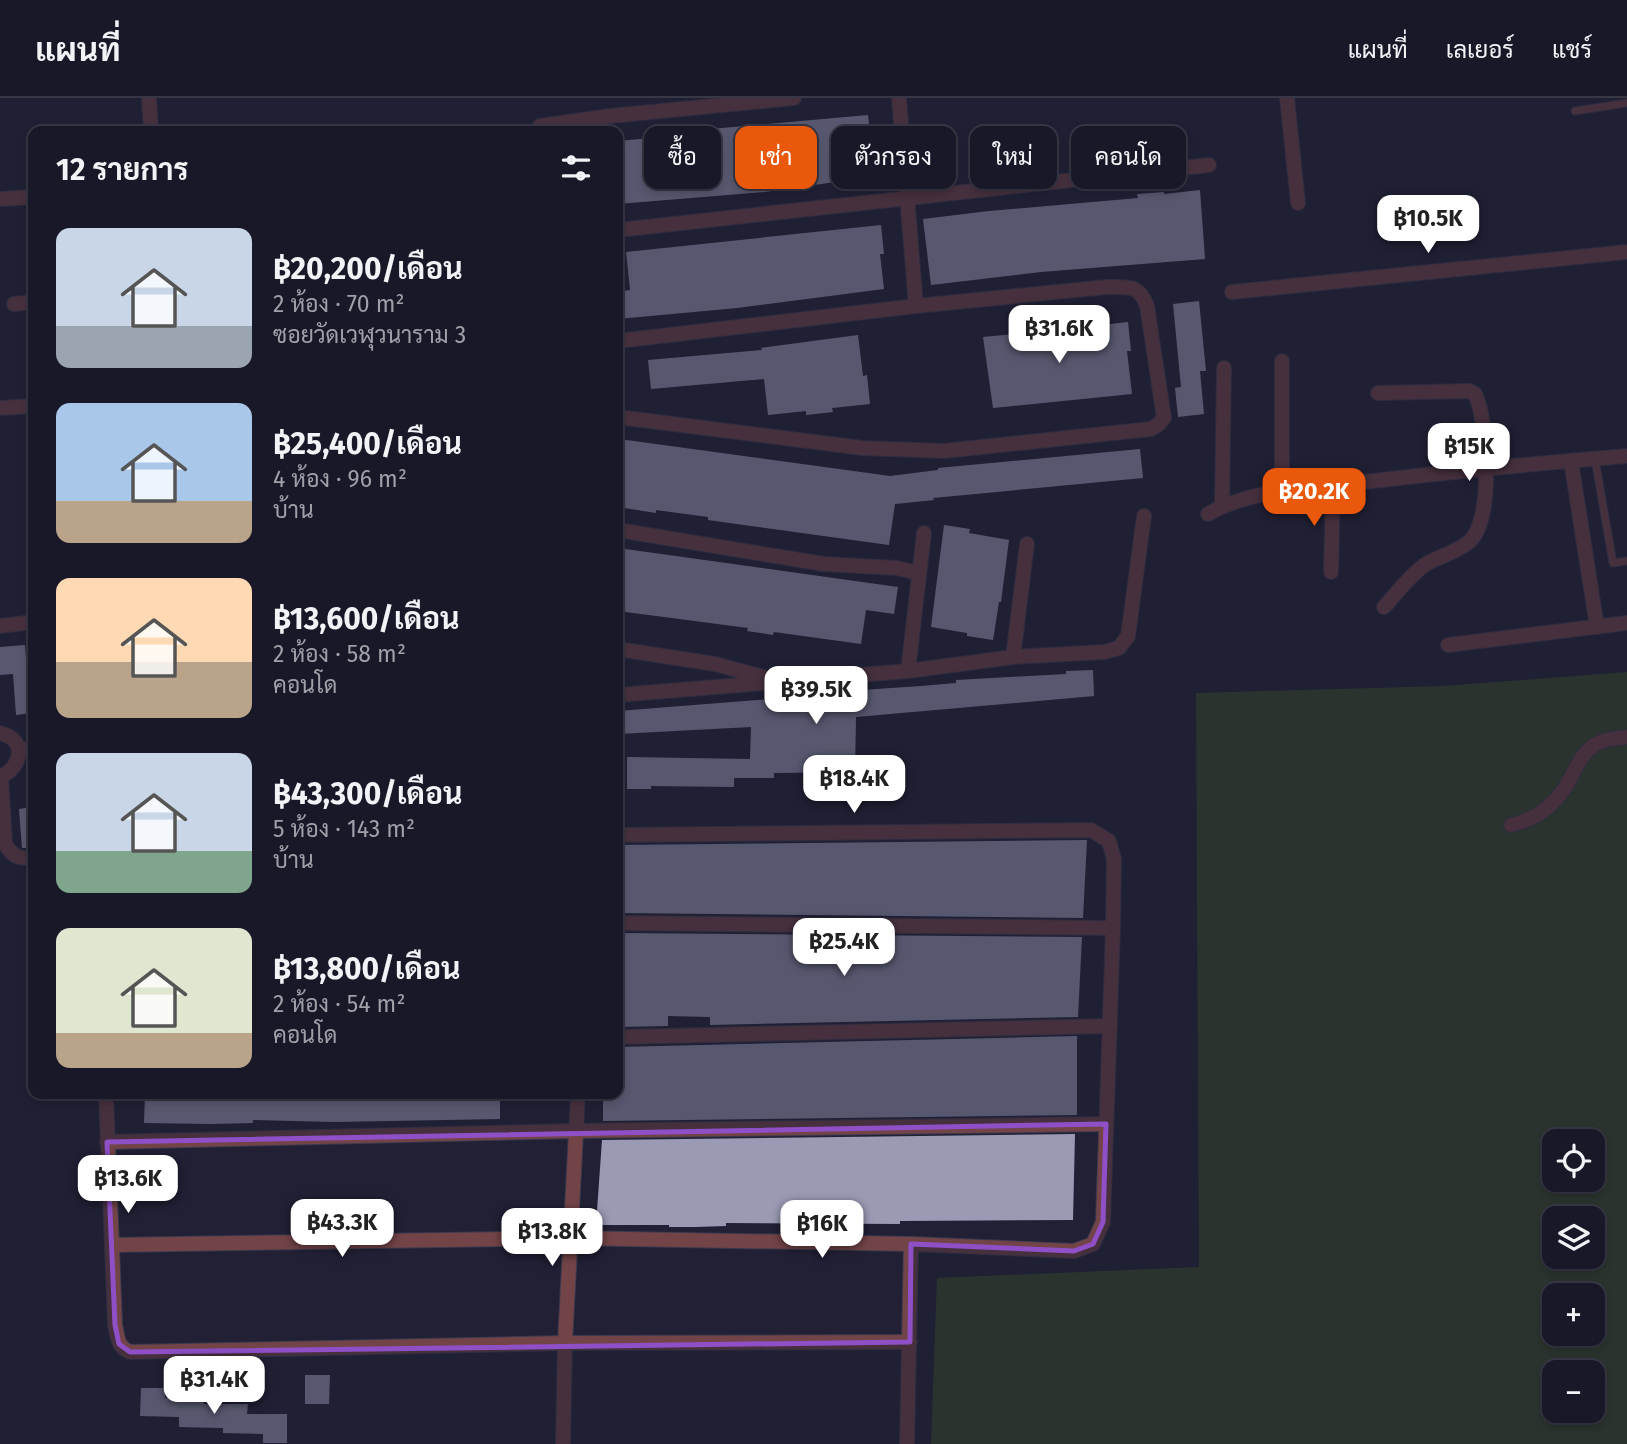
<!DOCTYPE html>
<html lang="th">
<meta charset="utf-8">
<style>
:root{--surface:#191828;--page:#222130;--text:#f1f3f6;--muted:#9fa0a8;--line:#373745;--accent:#ea580c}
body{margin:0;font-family:"Fira Sans",Sarabun,sans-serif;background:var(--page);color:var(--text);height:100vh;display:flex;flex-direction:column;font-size:26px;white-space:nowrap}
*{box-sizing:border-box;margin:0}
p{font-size:23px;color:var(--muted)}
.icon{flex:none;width:38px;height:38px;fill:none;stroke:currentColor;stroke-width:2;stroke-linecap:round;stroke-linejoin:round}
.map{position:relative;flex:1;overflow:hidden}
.panel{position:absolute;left:28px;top:28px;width:595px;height:973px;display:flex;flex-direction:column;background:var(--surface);border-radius:14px;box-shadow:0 4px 10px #0003,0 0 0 2px var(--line)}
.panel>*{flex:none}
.banner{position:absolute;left:644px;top:28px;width:665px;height:63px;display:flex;gap:14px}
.tools{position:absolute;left:1542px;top:1031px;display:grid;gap:14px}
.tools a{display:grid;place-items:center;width:63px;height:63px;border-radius:14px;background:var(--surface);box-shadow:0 4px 10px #0003,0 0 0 2px var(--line);font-size:35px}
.price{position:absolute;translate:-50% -60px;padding:0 16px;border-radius:14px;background:#fff;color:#222;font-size:23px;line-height:46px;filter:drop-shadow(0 2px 4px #0008)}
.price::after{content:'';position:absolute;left:50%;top:42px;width:21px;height:16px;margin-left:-10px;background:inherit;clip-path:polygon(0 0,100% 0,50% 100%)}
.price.active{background:var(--accent);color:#fff}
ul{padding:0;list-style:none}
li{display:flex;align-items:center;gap:21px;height:175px;padding:0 28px}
li span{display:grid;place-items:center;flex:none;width:196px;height:140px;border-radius:14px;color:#555}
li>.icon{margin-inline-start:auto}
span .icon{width:84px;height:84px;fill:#fffc;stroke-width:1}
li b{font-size:30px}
h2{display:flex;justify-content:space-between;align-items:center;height:84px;padding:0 28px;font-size:30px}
.chip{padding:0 24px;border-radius:14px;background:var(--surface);box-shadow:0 4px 10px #0003,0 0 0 2px var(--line);font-size:24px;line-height:63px}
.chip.active{background:var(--accent);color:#fff}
header{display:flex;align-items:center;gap:42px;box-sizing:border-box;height:98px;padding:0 35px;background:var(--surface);border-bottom:2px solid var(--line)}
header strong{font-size:33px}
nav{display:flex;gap:38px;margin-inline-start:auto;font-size:24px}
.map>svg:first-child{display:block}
.green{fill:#364b26;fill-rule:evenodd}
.building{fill:#9a9ab5}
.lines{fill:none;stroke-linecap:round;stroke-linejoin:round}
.lane-casing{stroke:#3b3a4e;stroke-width:9}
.street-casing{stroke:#3b3a4e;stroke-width:16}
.lane{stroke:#734447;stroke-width:7}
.street{stroke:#734447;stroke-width:14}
.marked{fill:none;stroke:#8e4fc7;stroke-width:5;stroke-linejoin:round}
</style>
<header>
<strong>แผนที่</strong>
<nav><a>แผนที่</a><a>เลเยอร์</a><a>แชร์</a></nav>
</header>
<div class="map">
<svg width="1627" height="1346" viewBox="0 0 1627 1346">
<rect width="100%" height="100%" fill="#212035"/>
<path class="green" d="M1627 574V1346H931L937 1180 1199 1169 1196 595 1444 588ZM1554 1043H1592V1082H1554ZM1554 1120H1592V1158H1554ZM1554 1197H1592V1236H1554ZM1554 1274H1592V1312H1554Z"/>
<g class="building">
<polygon points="868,17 876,83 849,85 849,82 765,94 618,106 618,43 663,39 700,33 700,32"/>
<polygon points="1200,92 1205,161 1041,174 931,187 923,121 989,113 1138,100 1137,96 1164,94 1164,96"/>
<polygon points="881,127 884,156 880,156 884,191 737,210 618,221 618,194 630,192 626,154"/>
<polygon points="1199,203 1206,273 1200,273 1204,316 1178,319 1175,290 1181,289 1173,206"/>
<polygon points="1128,224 1131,253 1127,253 1132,296 993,310 983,239 1058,232 1057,230 1084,227 1084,229"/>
<polygon points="858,237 863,278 867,277 870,306 832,310 833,314 806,317 806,313 768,317 764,281 651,291 648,262 762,252 761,250"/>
<polygon points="619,341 890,378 938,372 938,370 1140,351 1143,380 933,400 934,402 895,406 889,447 708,422 708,419 656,412 656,415 618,409"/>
<polygon points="944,427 970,431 969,435 1009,442 1001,504 999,504 993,542 967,538 967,535 931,529"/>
<polygon points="618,450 898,489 894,516 866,512 861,546 774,534 773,537 747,533 748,530 618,513"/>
<polygon points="25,547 28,587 33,587 33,615 16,617 13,576 0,577 0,549"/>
<polygon points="1093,572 1094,598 856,619 855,674 774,675 774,680 734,680 734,689 651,688 651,691 627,691 627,659 750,661 751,629 618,636 618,613 810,598 810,596 847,594 847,593 921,588 956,585 956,582 1066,576 1066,573"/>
<polygon points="33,709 33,750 22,750 19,711"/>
<polygon points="1087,742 1083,820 618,815 618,747"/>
<polygon points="618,835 1082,839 1078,919 710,927 710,919 668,918 668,928 618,929"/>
<polygon points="1077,938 1077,1017 603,1023 603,996 618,996 618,949"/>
<polygon points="145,996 500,996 500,1021 334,1024 253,1022 253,1025 210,1026 144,1025"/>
<polygon points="1075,1036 1073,1122 900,1123 900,1126 726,1125 726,1128 696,1129 669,1129 669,1127 596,1127 602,1042"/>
<polygon points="305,1277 330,1277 329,1306 305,1306"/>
<polygon points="141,1290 165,1290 165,1300 204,1300 204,1306 248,1306 247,1316 287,1316 287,1345 263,1345 263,1336 223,1335 223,1330 179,1329 179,1319 140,1318"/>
</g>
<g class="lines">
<g class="lane-casing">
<g id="lane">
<polyline points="1575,13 1627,5"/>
<polyline points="1595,361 1613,465 1627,463"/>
</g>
</g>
<g class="street-casing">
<g id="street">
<polyline points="149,0 151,33"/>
<polyline points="899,0 916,208"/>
<polyline points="1287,0 1298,105"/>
<polyline points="540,28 610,18 794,0"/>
<polyline points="0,101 33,99"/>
<polyline points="618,132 1209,67"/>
<polyline points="1232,194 1627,154"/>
<polyline points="14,206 33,204"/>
<path d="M618 243 916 208 1107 189C1128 189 1139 186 1147 208L1164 320 1159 326 1151 331 944 353 862 350 618 319"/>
<path d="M1378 295 1469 293 1475 296C1488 323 1494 423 1469 444 1457 454 1440 458 1426 466 1410 477 1397 495 1384 509"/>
<polyline points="0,310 33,308"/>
<polyline points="1571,363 1597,529"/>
<polyline points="1282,393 1282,263"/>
<polyline points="1222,408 1224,270"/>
<path d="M1208 416C1253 390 1321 388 1373 383 1458 373 1542 365 1627 358"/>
<polyline points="618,432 824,466 897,470 918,475"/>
<polyline points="1331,474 1333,387"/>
<polyline points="0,528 33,524"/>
<polyline points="1448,547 1627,525"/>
<polyline points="618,551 715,566 767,580"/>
<polyline points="1013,559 1027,446"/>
<polyline points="908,573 924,435"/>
<polyline points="618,597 908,573 1013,559 1104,554 1119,550 1128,538 1144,418"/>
<path d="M0 635C27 641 23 669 0 679"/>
<polyline points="19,652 33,650"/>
<path d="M1 679 5 745C11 758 19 761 33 760"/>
<path d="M1511 727C1533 722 1551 711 1564 691 1575 675 1580 653 1600 644 1608 641 1619 640 1627 639"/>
<polyline points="618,825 1113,830"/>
<polyline points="618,939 1110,928"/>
<path d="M106 996 115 1227C118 1239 117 1249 130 1254L565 1245 910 1244"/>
<polyline points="107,1044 574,1033 1106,1026"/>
<polyline points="112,1147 571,1140 911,1146 1074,1153 1093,1146 1103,1124 1113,830 1114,761 1109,743 1091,732 618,737"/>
<polyline points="563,1346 565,1245 578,996"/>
<polyline points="907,1346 911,1146"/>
</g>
</g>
<use href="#lane" class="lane"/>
<use href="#street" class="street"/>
</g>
<path d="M0 0H1627V1346H0ZM1106 1026 1103 1124 1093 1146 1074 1153 911 1146 910 1244 130 1254 119 1246 115 1227 107 1044Z" fill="#212035" fill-opacity=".55" fill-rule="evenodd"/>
<path class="marked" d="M1106 1026 1103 1124 1093 1146 1074 1153 911 1146 910 1244 130 1254 119 1246 115 1227 107 1044Z"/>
</svg>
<div class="tools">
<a><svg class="icon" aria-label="locate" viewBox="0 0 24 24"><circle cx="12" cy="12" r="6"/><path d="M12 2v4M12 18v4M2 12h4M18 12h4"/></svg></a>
<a><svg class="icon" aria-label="layers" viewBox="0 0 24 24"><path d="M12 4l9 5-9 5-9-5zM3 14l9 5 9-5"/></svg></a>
<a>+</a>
<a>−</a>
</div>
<b class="price" style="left:1428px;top:157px">฿10.5K</b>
<b class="price" style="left:1059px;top:267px">฿31.6K</b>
<b class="price" style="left:1469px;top:385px">฿15K</b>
<b class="price active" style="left:1314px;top:430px">฿20.2K</b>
<b class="price" style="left:816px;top:628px">฿39.5K</b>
<b class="price" style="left:854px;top:717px">฿18.4K</b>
<b class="price" style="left:844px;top:880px">฿25.4K</b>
<b class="price" style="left:128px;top:1117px">฿13.6K</b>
<b class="price" style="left:342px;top:1161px">฿43.3K</b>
<b class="price" style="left:822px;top:1162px">฿16K</b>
<b class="price" style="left:552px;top:1170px">฿13.8K</b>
<b class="price" style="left:214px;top:1318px">฿31.4K</b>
<div class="banner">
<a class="chip">ซื้อ</a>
<a class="chip active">เช่า</a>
<a class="chip">ตัวกรอง</a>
<a class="chip">ใหม่</a>
<a class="chip">คอนโด</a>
</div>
<section class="panel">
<h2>12 รายการ<svg class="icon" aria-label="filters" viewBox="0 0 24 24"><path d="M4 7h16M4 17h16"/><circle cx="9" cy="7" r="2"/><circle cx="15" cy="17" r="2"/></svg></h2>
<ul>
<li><span style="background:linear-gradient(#c9d6e8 70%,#9aa5b1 0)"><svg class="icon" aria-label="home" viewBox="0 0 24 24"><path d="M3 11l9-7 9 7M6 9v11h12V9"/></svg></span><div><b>฿20,200/เดือน</b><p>2 ห้อง · 70 m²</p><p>ซอยวัดเวฬุวนาราม 3</p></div></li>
<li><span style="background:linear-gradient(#a9c7e8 70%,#b9a48a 0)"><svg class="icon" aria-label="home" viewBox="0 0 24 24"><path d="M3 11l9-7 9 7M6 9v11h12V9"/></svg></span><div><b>฿25,400/เดือน</b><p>4 ห้อง · 96 m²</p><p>บ้าน</p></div></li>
<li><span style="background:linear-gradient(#ffd9b3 60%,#b9a48a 0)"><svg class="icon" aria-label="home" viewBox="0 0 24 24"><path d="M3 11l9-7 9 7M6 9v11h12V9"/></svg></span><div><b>฿13,600/เดือน</b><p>2 ห้อง · 58 m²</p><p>คอนโด</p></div></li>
<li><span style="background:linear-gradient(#c9d6e8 70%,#7fa58c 0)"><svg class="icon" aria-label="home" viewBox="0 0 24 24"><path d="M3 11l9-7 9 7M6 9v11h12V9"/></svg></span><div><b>฿43,300/เดือน</b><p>5 ห้อง · 143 m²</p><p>บ้าน</p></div></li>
<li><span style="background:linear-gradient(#dfe7d0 75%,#b9a48a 0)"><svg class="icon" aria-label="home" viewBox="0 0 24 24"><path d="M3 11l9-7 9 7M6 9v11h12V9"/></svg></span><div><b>฿13,800/เดือน</b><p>2 ห้อง · 54 m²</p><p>คอนโด</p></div></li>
</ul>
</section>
</div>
